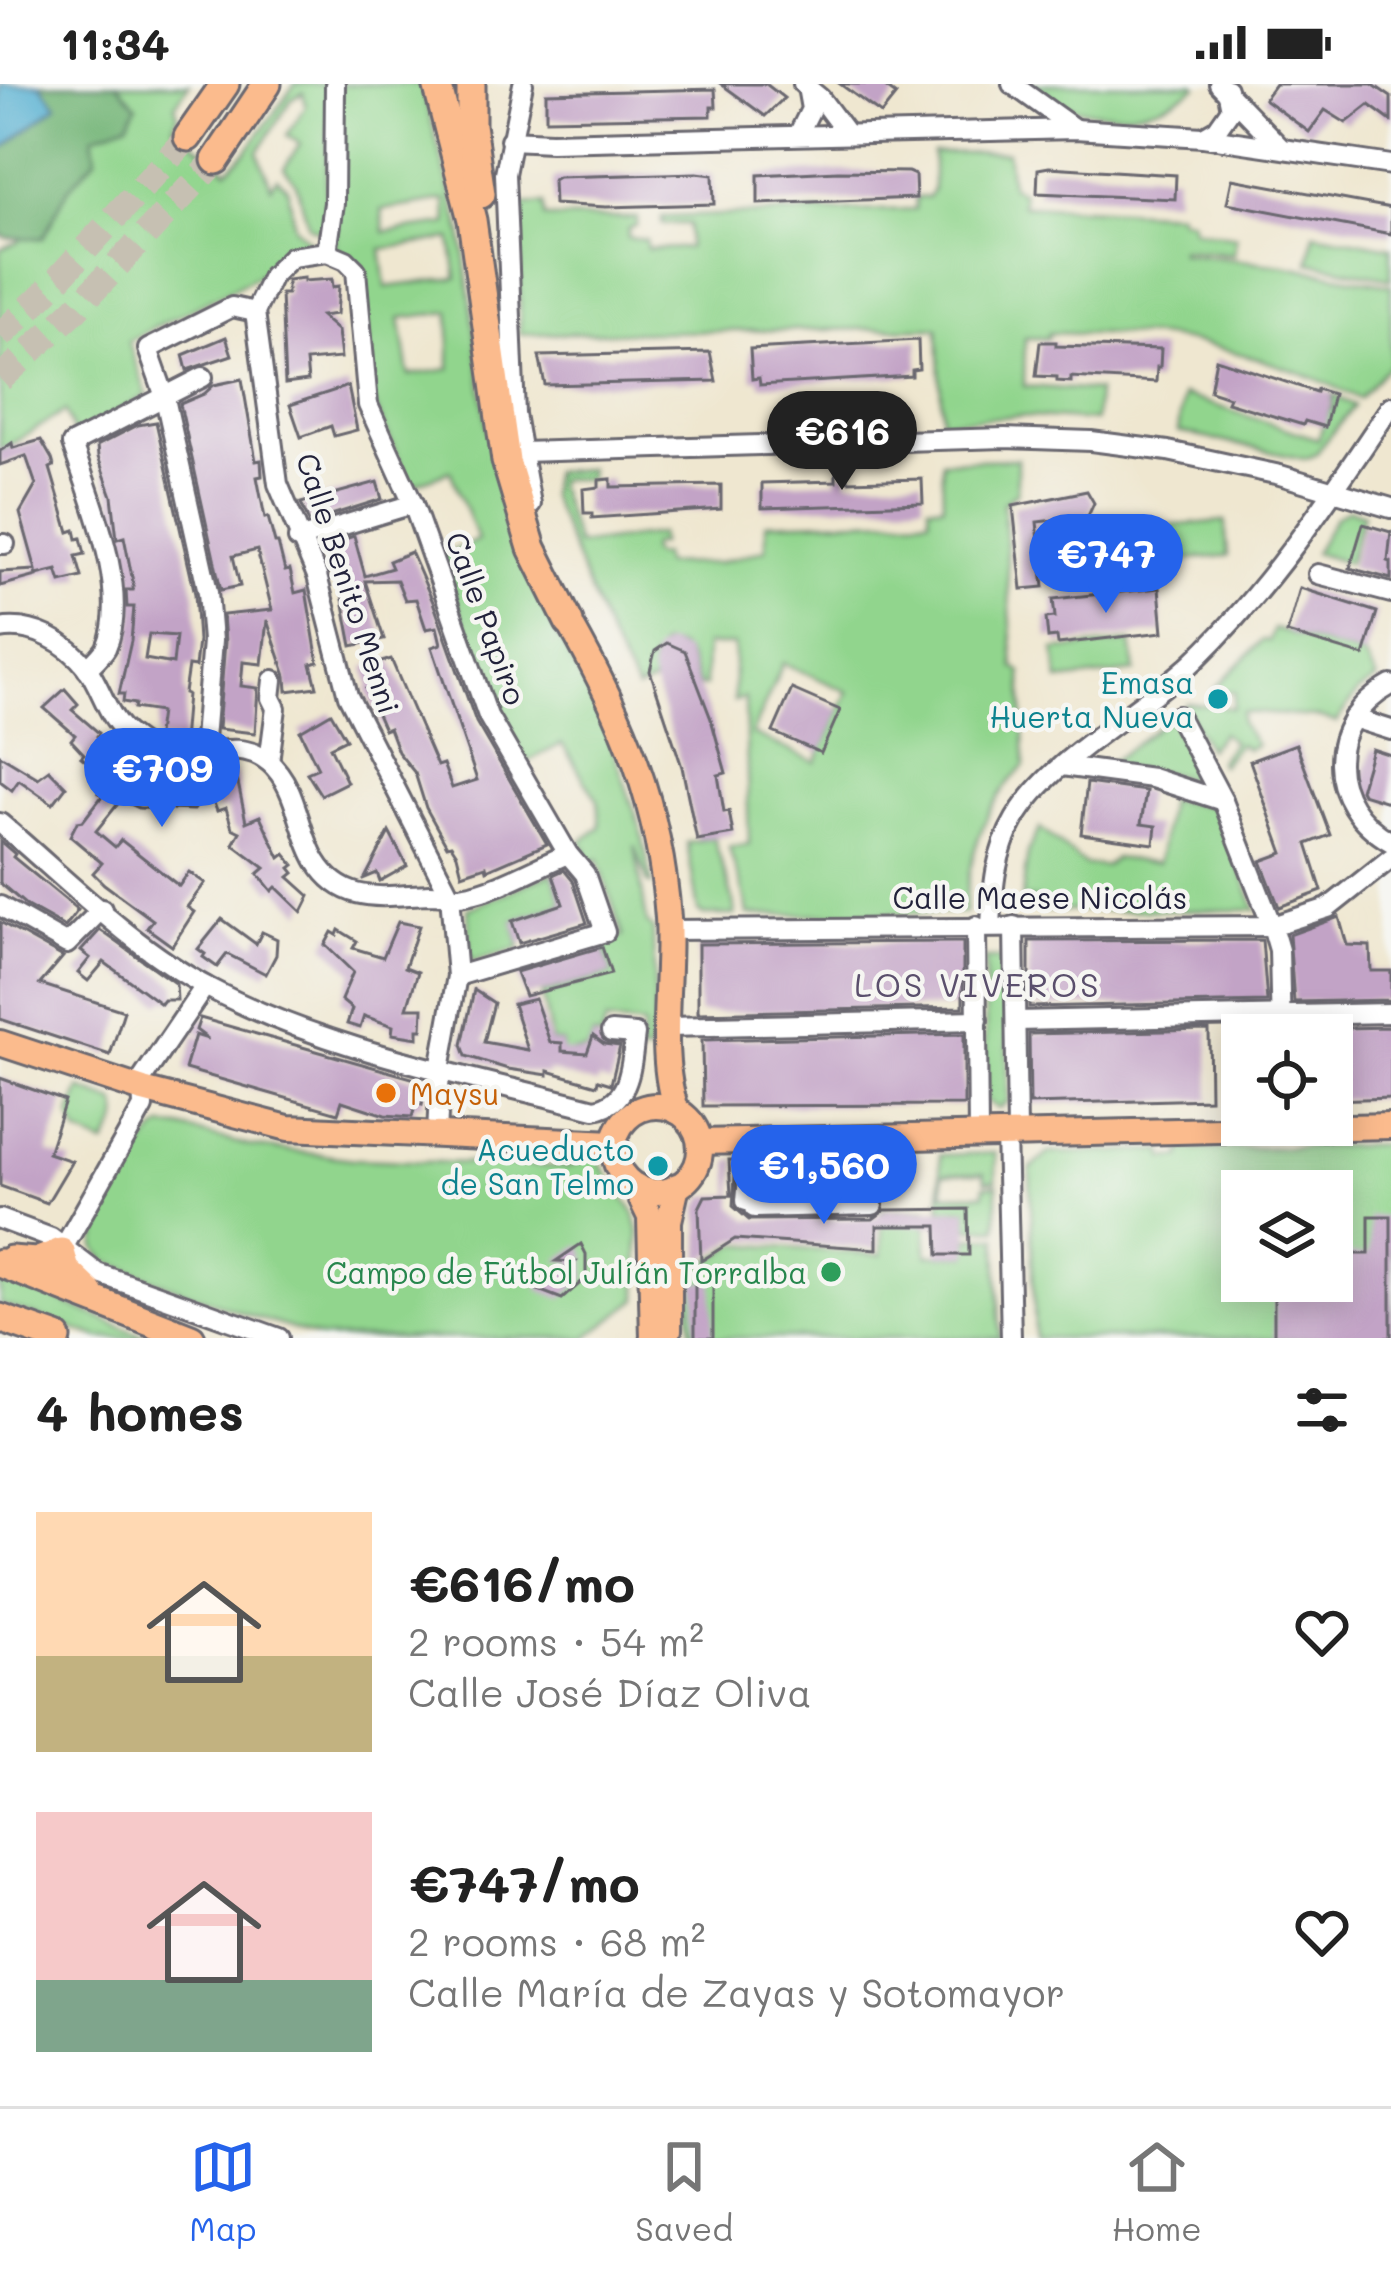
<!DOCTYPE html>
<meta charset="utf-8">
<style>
:root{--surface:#fff;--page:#f6f6f6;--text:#222;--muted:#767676;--line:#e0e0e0;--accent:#2563eb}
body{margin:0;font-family:Mali,sans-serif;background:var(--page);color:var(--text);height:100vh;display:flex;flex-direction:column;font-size:45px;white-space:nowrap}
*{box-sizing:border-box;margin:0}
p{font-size:39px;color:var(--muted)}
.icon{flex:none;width:66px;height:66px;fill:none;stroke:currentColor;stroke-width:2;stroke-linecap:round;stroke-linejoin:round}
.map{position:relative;height:1254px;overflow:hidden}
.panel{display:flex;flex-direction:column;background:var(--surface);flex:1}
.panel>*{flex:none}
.controls{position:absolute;left:1221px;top:930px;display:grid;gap:24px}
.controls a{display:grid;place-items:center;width:132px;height:132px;border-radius:0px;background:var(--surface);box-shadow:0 6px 30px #0003;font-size:60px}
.price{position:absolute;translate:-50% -102px;padding:0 27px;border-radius:42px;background:var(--accent);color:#fff;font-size:39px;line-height:78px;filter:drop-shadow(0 3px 6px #0008)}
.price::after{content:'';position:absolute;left:50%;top:72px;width:36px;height:27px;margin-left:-18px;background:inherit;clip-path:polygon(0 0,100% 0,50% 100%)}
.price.current{background:#222;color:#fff}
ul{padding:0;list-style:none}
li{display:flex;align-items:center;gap:36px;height:300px;padding:0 36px}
li span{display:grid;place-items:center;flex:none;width:336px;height:240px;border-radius:0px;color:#555}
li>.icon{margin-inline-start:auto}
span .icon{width:144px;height:144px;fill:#fffc;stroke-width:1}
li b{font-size:51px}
h2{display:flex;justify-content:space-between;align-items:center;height:144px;padding:0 36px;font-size:51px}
.status{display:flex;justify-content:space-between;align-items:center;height:84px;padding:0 60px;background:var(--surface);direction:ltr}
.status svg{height:33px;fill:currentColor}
.menu{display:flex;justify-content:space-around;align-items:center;height:168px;border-top:3px solid var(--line);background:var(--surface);font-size:33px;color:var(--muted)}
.menu a{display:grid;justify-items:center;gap:6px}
.menu .current{color:var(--accent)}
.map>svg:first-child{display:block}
.green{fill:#91d58d;stroke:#5a7c64;stroke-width:3;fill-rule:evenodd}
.forest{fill:#74b678;stroke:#4b6c5a;stroke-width:3}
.water{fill:#53afd1;stroke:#3a6886;stroke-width:3}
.building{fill:#c2a3c6;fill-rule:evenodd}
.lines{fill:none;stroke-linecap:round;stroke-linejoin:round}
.highway-tunnel{stroke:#c6c0b2;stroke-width:27;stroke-dasharray:27 14;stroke-linecap:butt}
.minor-casing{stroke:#6a676f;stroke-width:24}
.major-casing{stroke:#6a676f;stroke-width:30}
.highway-casing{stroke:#6a676f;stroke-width:33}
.minor{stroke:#fff;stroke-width:18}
.major{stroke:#fbbb8d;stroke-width:24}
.highway{stroke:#fbbb8d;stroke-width:27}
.culture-dot{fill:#0f9aa8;stroke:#f6f6f2;stroke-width:4.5}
.food-dot{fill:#e8710a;stroke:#f6f6f2;stroke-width:4.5}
.leisure-dot{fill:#2e9e5b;stroke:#f6f6f2;stroke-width:4.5}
.labels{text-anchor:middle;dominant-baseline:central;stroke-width:9;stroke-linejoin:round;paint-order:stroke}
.street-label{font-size:30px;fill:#22223b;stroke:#f6f6f2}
.culture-label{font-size:30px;fill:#0d838f;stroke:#f6f6f2;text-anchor:end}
.food-label{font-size:30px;fill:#c56008;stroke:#f6f6f2;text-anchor:start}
.leisure-label{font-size:30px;fill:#27864d;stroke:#f6f6f2;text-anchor:end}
.neighbourhood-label{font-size:33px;letter-spacing:3px;fill:#5a4f6c;stroke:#f6f6f2}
</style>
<div class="status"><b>11:34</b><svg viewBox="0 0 49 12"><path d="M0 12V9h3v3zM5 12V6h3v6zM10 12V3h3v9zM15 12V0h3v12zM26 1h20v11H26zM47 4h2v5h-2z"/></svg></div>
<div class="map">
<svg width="1391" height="1254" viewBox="0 0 1391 1254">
<rect width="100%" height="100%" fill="#f6f6f2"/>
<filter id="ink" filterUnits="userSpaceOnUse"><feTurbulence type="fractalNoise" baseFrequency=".00833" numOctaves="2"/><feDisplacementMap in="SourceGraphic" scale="24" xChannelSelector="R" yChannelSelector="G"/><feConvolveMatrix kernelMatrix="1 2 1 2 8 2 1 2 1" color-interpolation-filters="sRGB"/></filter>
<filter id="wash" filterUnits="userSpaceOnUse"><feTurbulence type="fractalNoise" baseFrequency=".004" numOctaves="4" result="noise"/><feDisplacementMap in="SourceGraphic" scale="48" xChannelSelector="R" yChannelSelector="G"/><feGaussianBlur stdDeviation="2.7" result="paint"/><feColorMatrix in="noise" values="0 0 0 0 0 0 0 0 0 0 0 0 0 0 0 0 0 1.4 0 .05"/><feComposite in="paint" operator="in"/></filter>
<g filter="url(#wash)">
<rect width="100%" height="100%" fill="#efe7d0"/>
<g class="green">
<polygon points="117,0 189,0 175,21 178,31 173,42 227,86 247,67 295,0 330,0 324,149 309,143 296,99 284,84 300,60 287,51 306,22 303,9 291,16 258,68 271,102 277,94 288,104 294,142 313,161 297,164 265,188 128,257 147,311 75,352 65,327 0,367 0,165 19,158 20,154 43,154 68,105 96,74 93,52 137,22"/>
<path d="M340 0H421L462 149 487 342 512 449 555 546 603 636 641 746 652 800 648 799 635 761 647 839 653 845 655 935 648 969 640 968 643 942 606 938 601 954 593 952 588 966 562 970V959L552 958 542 910 611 890 601 859 623 852 598 775 586 779 580 771 587 766 581 758 600 743 598 717 562 660 526 678 494 620 440 472 478 456 450 387 411 402 373 317 362 187 335 165ZM445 116 448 140 384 148 382 126ZM451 155 457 194 386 203 381 165ZM450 228V285L409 291 400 234Z"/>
<path d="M1028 0H1195L1197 2C1147 39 1078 38 1028 0Z"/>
<path d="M1007 68 1011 102 1022 109V121L1178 129 1179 134 1191 136 1193 145 1236 153 1234 170 1180 165V169L1282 181 1391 201V279L1359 315C1313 289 1225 263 1172 254 1132 248 1089 251 1049 249L1048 254H1025L1024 302 1097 307 1095 337 1018 332 942 337 938 244 520 250V121L544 120 545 134H637V141L628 145V154L646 156 647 165 688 164 689 140H662V133L915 125 916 114 928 113 933 106V69Z"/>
<polygon points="1314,149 1391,163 1391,195 1309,178"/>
<polygon points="1333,310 1354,322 1315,371 1304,375 1178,348 1183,311 1318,355 1329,325 1333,325"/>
<path d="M1017 375V408L1003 419 1014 584 1022 588 1025 682C984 719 967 775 965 829L748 831C745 803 735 789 729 763L749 760 745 614 734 617V561H706L705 602H699C691 582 688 556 661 561L652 576 654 599 637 606 610 556 549 410 553 388 589 385V395H559L556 399 577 461 659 450 660 460H652L650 467 655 472 662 471 663 480 718 479 766 465V439L930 434 929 421H943L942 377ZM783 579 848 608 816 678 752 650Z"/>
<polygon points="1349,425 1363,430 1348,479 1314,469 1335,433"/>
<polygon points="1225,437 1228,472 1145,479 1142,444"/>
<polygon points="1133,445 1137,482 1059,490 1056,453"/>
<polygon points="1274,545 1364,572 1377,595 1358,608 1336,638 1316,633 1242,628 1241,639 1256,661 1247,665 1239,660 1221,681 1218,677 1233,658 1222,649 1208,665 1184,622 1187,619 1233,624 1235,608 1214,605 1263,556 1269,557"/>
<polygon points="1131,558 1135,588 1059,597 1055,566"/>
<polygon points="1170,634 1205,700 1170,689 1104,683"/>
<polygon points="1168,716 1217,723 1256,826 1038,827 1038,815 1026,815 1025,827 1020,827 1028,767 1040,744 1085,781 1105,782 1115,774 1158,779"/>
<path d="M714 753C720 781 733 804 735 831H703L698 827 687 759Z"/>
<polygon points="552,789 563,819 513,837 520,864 473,877 470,875 468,825"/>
<polygon points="985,875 1007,875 1008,1017 998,1025 986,1016"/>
<path d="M80 1005 115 1018C124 1035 114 1046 105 1061L78 1049 70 1033Z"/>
<path d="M163 1043 180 1044 250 1062 354 1075 568 1083 595 1072 635 1130 639 1147 638 1215 586 1254H322L247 1231 106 1177 96 1164C93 1140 141 1055 163 1043Z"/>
<path d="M1391 1061V1254H1035L1030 1086 1049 1069 1164 1067 1165 1074H1182V1066ZM1242 1107H1332V1197H1242Z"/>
<polygon points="996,1069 996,1097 985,1097 984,1089 942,1090 944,1110 984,1110 984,1102 997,1101 997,1144 968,1144 967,1125 941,1126 940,1071"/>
<polygon points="926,1125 927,1171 968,1171 968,1154 997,1153 1000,1254 691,1254 689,1190 737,1160 882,1171 882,1126"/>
<polygon points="0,1191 131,1247 151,1254 100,1254 0,1220"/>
</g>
<polygon class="forest" points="40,0 117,0 137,22 128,39 93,52 96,74 68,105 43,154 7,154 0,150 0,67 56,21"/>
<polygon class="water" points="0,0 40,0 57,21 0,67"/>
<g id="blocks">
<g class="building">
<polygon points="721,0 766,0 784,14 765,32"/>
<polygon points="840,0 881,0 896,11 881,30"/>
<polygon points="1275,0 1372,0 1391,13 1391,37 1369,21 1346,39 1325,26 1309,48 1264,15"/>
<polygon points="715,5 716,23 711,23 711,32 546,35 546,9"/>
<polygon points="1049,83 1176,91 1175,115 1037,109 1038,85"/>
<polygon points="838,87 908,88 915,91 916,114 758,120 758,91"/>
<polygon points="697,89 713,91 714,120 606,123 554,120 553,96 558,93"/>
<polygon points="1232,95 1391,124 1391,150 1227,119"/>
<polygon points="304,194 304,197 332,195 333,203 339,202 337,230 321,232 338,247 341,274 306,277 308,297 285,300 281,210 287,210 287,196"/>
<polygon points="226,253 232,271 187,286 183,271"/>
<polygon points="918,256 919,285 912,286 912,292 760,301 759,294 752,295 750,265"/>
<polygon points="1040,258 1056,258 1056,262 1161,265 1160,283 1157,283 1156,298 1071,293 1071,298 1057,297 1057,293 1036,292"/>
<polygon points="710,268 716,297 545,301 539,272"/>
<polygon points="1216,275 1316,308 1317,305 1333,310 1325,343 1305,337 1303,341 1227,318 1229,313 1210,307"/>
<polygon points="242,295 256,377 261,376 262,392 257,393 265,434 268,433 275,459 278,459 285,487 290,486 295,509 306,506 318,578 311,580 317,603 287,607 286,592 267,536 262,580 243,578 241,602 258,604 255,649 218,645 225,558 223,531 272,526 257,466 233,472 240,502 221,506 180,320 204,310 214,301"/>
<polygon points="348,302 357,346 334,352 331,342 301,353 290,321"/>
<path d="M156 338 195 510 198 557 195 583 188 582 184 609 187 610 183 658 161 655 157 650 160 628 134 624 135 620 123 618 124 610H119L131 557 134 523H127L126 506H133V498L124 453 117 455 112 412 98 373 97 362 138 341ZM149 550 176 552 173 580 145 575Z"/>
<polygon points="41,356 52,375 54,382 50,384 69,448 75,446 77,455 81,454 85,470 76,472 82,493 61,498 57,486 37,491 36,488 37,492 0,502 0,488 36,486 20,429 36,401 26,372 0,381 0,367 12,359 13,364"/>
<polygon points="836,389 848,389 848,397 922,395 923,419 762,424 762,399 836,397"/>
<polygon points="611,395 611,403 721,401 721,425 592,434 592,429 584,429 583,405 599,403 599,396"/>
<polygon points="377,398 382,415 309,438 301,419"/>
<polygon points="1087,407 1094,419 1088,432 1037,438 1044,503 1022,505 1013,422"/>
<polygon points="1363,440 1391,448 1388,477 1391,478 1391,495 1350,484"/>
<polygon points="354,452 365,492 392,484 389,477 411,468 433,518 476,638 547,760 487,786 486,782 462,790 457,770 451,761 447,762 426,724 415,689 398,668 389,644 384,646 366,605 370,604 365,583 391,575 437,682 443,680 452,704 477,696 432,563 441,560 437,543 426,545 416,515 405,516 397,496 365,497 384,555 352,562 342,510 326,461"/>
<polygon points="1159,504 1163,548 1058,560 1057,553 1048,554 1046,534 1055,533 1053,515"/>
<polygon points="1300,504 1377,528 1364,572 1287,549"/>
<polygon points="667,559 685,567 711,635 726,689 718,691 724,728 729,727 733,750 697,756 682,683 650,587 655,567"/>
<polygon points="65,605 78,620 72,626 99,649 97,652 107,662 104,666 139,681 135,688 179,694 206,684 211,698 236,689 246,738 260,732 280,774 285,770 294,781 290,784 294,789 289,793 310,812 302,828 276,803 272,807 258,790 265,784 233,760 240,748 232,744 226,724 217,727 209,706 194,726 139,724 121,716 96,747 115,763 121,756 179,802 189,788 205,799 187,823 194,828 172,862 147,844 153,836 104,800 93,789 102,779 70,752 77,738 83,737 103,711 98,709 105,693 81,673 84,670 71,656 75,651 44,624"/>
<polygon points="792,605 840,626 821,669 773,648"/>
<polygon points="331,629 346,655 330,663 347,698 321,711 307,689 318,684 300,647"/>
<polygon points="1296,660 1330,751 1307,760 1322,807 1279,823 1261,777 1283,769 1250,677"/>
<polygon points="1372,665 1391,671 1391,719 1362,710 1360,706"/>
<polygon points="0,671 38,694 49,686 66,703 53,720 19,696 12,706 0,697"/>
<polygon points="1087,699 1146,707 1141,740 1156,742 1154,760 1081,750"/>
<polygon points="389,748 407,782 380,797 377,789 365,794"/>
<polygon points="0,757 15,770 13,773 78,826 65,843 27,822 0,799"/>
<polygon points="564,786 573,797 587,839 519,859 512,837 563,820 553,791"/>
<polygon points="1339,833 1347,861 1370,862 1371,887 1391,887 1391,916 1294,918 1289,851"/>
<polygon points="222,835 256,860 262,848 277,855 276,871 266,890 227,870 217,883 203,873 205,870 198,865"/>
<polygon points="0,838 63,873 40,900 124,927 110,971 0,935"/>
<polygon points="398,838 419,842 405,883 418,888 407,924 423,924 422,945 418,945 418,954 392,950 393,942 364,932 360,944 347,940 352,925 341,916 353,888 325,861 332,848 337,851 339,846 357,857 353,864 383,873"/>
<polygon points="100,846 176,900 177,916 164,916 161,920 104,878 88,897 78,889 90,874 81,867"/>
<polygon points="1262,856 1267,918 1029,923 1029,857"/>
<polygon points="954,858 963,858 963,923 698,929 698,860"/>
<polygon points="602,863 611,890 525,912 516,888"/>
<polygon points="474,906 494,919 484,958 528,966 513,920 535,915 550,958 562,959 562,967 587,969 593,952 604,960 620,962 611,1000 598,996 597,1001 548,987 548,991 508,985 466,972 462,961"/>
<polygon points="200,934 426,998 422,1021 416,1019 412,1033 385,1031 342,1017 338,1029 185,985 195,951 208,955 196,946"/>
<polygon points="1391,943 1391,1014 1332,1016 1332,951 1294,951 1294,945"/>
<polygon points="1209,946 1210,1015 1030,1020 1029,950"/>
<polygon points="964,950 964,1021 703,1022 702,956"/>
<polygon points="0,994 65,1017 48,1069 72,1077 47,1119 0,1102"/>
<polygon points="798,1075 805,1109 760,1110 763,1076"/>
<polygon points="729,1076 736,1076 733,1122 749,1136 873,1135 885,1126 968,1125 969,1171 938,1171 937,1142 877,1142 877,1165 735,1155 701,1177 699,1124 705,1112 731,1111"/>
<polygon points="1369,1132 1391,1132 1391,1254 1274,1254 1274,1197 1332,1197 1332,1170 1369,1170"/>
<polygon points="581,1160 586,1170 586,1194 562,1215 536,1205 575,1178 556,1177"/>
<rect x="695" y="1198" width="18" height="56"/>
</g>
</g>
</g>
<g filter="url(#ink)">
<use href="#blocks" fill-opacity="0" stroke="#6a676f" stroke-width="3"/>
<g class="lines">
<g class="highway-tunnel">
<polyline points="0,252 48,206 188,53"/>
<polyline points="0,295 73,228 216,76"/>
</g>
<g class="minor-casing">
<g id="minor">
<polyline points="523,0 505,90 515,330 531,420"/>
<polyline points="803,0 820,14 847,50"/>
<polyline points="1012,0 1075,45"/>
<polyline points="1219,0 1280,63"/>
<polyline points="798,51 811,25 807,3"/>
<polyline points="1203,53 1217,45 1231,25 1227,5"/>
<polyline points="510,56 551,58 1075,45 1203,53 1391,81"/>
<polyline points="327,168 334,119 335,0"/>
<polyline points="521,368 1005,354 1091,357 1168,367 1280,391 1391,424"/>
<polyline points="298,455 413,420"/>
<polyline points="0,460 5,460"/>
<polyline points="1318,490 1391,509"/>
<path d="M0 545C32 539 67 558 87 584 103 606 107 635 131 652 139 658 153 669 163 670 198 678 236 651 269 678 297 702 298 747 316 777 344 823 386 811 430 810 442 810 455 814 466 811 497 806 538 782 568 770"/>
<path d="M87 585C93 579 102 571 106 564 131 508 90 414 72 360L203 293"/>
<path d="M1391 601C1322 639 1324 720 1391 758"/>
<polyline points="1178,632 1223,717 1272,842 1279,866 1281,951"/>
<polyline points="1353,634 1391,646"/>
<polyline points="203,668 212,557 208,508 164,310 148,265 232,223 255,228"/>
<polyline points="269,678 276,624 271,614 273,596"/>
<polyline points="1062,682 1152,694 1223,717"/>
<path d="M0 739C66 795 132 863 209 904 329 967 464 991 595 1025 631 1019 631 981 635 950L611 948"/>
<polyline points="0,822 67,860 102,825"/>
<polyline points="976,842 978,1050"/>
<path d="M991 842C993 803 995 769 1015 735 1050 674 1142 627 1194 577 1272 502 1331 411 1391 322"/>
<polyline points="1014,842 1017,1048"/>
<polyline points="668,846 1272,842 1328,824 1391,774"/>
<polyline points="1016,937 1391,929"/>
<polyline points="668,943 978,936"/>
<polyline points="1006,1049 1011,1254"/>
<polyline points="437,1052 440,985 457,892 450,811 348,612 317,492 278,400 255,228 272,192 291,173 327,168 346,176 356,186 368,321 413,420 488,632 568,770 585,790 605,848 457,892"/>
<polyline points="897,1052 898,1089"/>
<polyline points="811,1054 812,1091"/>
<polyline points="746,1117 751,1057"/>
<polyline points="754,1124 873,1121 872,1089"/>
<polyline points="0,1135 51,1154 97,1189 279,1254"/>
<polyline points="61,1168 143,1023 142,995 205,902"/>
</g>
</g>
<g class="major-casing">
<g id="major">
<path d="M569 538C624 635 660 721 668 834 672 892 656 973 677 1027"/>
<polyline points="0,959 143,1006 288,1044 614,1059"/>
<circle cx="657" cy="1065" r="43"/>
<polyline points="700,1058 1391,1042"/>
<polyline points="635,1102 650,1133 653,1254"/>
<polyline points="669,1246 669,1137 677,1102"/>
</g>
</g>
<g class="highway-casing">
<g id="highway">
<polyline points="437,0 472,136 506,377 532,464 569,538"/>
<polyline points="471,0 471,41 481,110"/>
<polyline points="188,53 225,0"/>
<polyline points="216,76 267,0"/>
<polyline points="11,1176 36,1178 61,1168 66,1186 90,1209"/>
<polyline points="0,1179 191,1254"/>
<polyline points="0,1234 57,1254"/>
</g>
</g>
<use href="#minor" class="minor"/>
<use href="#major" class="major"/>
<use href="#highway" class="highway"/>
</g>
</g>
<g class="culture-dot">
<circle cx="1218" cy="615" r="12"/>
<circle cx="658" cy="1082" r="12"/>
</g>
<circle class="food-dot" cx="386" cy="1009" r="12"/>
<circle class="leisure-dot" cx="831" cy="1188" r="12"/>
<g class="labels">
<g class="street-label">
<text transform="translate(349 499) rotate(72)">Calle Benito Menni</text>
<text transform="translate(487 534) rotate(70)">Calle Papiro</text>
<text x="1040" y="813">Calle Maese Nicolás</text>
</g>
<g class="culture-label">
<text x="1194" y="598">Emasa<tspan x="1194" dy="34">Huerta Nueva</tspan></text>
<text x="634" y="1065">Acueducto<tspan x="634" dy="34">de San Telmo</tspan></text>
</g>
<g class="food-label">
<text x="410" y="1009">Maysu</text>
</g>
<g class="leisure-label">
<text x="807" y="1188">Campo de Fútbol Julíán Torralba</text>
</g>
<g class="neighbourhood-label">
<text x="978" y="899">LOS VIVEROS</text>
</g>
</g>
</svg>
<div class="controls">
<a><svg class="icon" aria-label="locate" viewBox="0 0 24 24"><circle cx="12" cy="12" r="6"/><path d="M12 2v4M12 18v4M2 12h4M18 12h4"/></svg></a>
<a><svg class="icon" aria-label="layers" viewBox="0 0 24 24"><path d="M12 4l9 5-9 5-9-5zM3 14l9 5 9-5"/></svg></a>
</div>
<b class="price current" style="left:842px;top:409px">€616</b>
<b class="price" style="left:1106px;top:532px">€747</b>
<b class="price" style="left:162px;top:746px">€709</b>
<b class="price" style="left:824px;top:1143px">€1,560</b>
</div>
<section class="panel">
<h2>4 homes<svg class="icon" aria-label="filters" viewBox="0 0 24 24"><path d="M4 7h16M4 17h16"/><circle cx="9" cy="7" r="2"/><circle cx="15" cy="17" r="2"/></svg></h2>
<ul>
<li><span style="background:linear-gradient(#ffd9b3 60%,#c2b280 0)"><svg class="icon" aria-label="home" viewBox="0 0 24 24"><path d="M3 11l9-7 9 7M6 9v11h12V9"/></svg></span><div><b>€616/mo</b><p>2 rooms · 54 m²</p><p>Calle José Díaz Oliva</p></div><svg class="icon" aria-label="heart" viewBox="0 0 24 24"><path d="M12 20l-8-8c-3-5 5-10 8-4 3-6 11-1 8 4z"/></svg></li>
<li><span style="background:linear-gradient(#f6c9c9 70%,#7fa58c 0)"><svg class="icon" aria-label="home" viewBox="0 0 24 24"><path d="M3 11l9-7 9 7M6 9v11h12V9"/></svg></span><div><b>€747/mo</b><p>2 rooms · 68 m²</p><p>Calle María de Zayas y Sotomayor</p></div><svg class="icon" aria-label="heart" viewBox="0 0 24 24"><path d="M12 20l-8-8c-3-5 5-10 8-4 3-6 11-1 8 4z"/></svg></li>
</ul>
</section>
<nav class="menu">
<a class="current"><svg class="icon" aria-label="map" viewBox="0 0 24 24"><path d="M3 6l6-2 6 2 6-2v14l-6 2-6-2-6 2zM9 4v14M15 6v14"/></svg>Map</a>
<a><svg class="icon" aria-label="saved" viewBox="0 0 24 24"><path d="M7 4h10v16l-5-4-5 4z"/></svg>Saved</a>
<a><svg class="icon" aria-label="home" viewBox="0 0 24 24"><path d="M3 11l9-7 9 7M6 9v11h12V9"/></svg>Home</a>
</nav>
